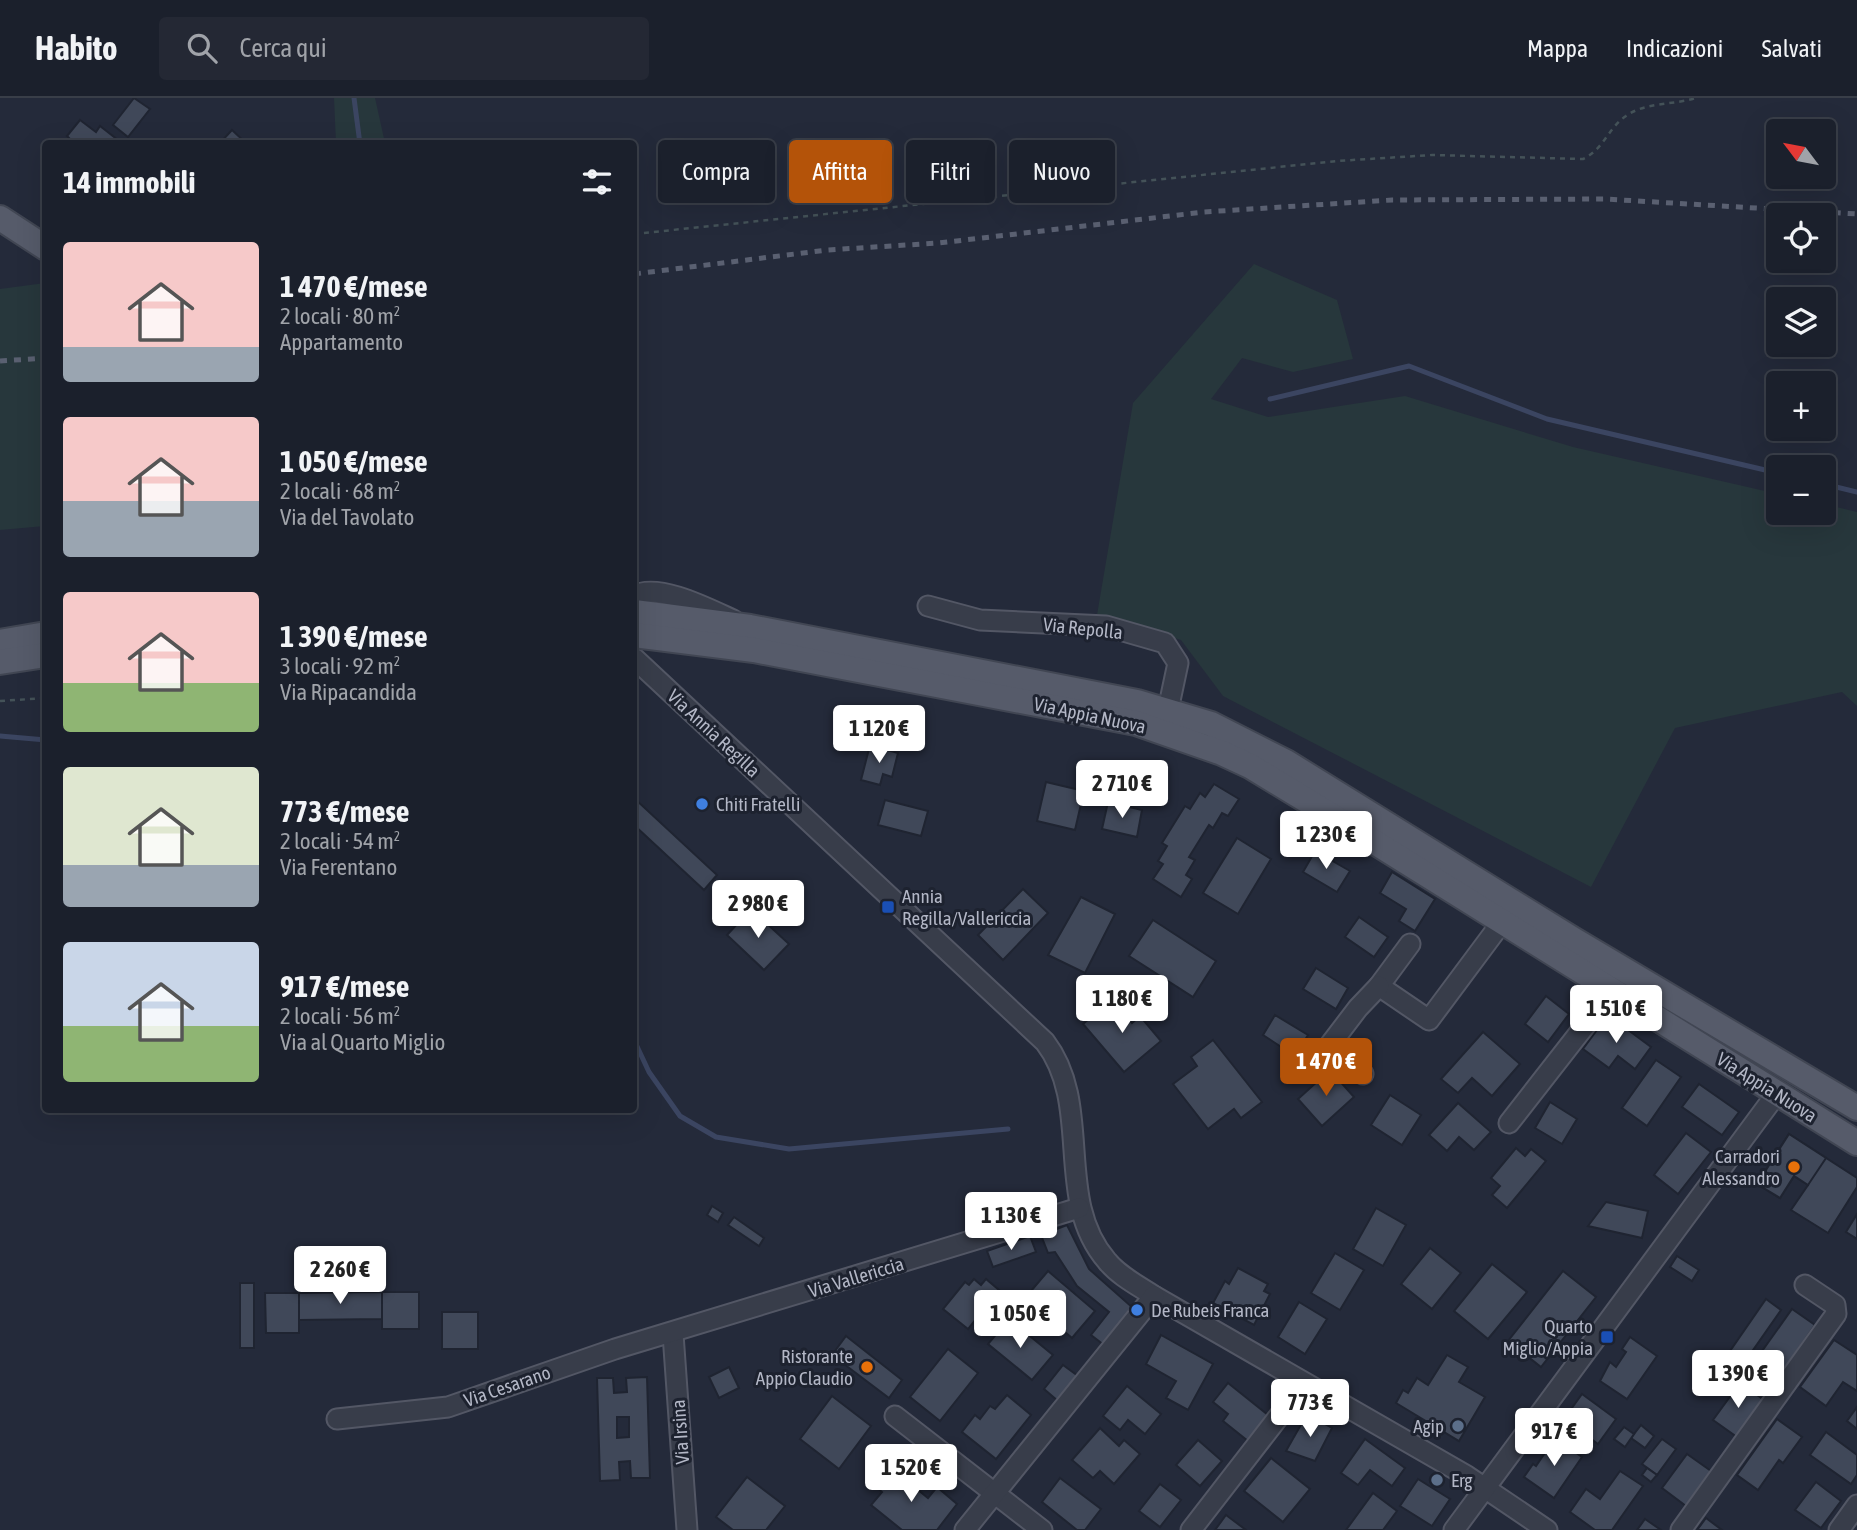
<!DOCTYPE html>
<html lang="it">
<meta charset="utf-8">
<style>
:root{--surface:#1b202c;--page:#242834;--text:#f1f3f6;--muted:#a0a3a9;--line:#393e48;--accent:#b45309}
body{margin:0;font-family:"Asap Condensed",sans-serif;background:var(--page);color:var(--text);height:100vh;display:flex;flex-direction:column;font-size:26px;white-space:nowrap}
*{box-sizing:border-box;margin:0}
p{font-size:23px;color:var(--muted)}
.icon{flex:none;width:38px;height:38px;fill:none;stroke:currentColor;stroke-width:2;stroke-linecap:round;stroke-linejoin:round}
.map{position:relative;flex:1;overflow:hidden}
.panel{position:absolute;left:42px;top:42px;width:595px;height:973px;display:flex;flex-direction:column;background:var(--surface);border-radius:7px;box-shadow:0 7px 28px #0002,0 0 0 2px var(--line)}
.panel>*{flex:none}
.guide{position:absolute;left:658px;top:42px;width:665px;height:63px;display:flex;gap:14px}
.needle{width:46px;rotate:302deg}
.fabs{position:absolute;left:1766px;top:21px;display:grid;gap:14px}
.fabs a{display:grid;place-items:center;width:70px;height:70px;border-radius:7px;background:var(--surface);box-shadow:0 7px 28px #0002,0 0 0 2px var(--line);font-size:35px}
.price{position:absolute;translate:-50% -60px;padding:0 16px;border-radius:7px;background:#fff;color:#222;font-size:23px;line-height:46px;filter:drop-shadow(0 2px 4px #0008)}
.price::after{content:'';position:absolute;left:50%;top:42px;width:21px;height:16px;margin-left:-10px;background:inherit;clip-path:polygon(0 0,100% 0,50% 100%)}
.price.active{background:var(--accent);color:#fff}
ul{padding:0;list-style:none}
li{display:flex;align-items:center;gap:21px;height:175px;padding:0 21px}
li span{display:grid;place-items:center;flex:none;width:196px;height:140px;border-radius:7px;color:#555}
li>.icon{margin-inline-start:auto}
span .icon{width:84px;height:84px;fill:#fffc;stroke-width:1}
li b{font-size:30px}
h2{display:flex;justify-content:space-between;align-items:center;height:84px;padding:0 21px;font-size:30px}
.chip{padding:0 24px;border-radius:7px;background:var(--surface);box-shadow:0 7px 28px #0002,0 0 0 2px var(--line);font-size:24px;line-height:63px}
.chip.active{background:var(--accent);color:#fff}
header{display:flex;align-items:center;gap:42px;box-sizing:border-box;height:98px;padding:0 35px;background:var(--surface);border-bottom:2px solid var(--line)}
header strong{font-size:33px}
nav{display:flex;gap:38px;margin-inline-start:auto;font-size:24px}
.search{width:490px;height:63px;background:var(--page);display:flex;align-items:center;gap:18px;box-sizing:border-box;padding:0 24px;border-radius:7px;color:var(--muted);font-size:26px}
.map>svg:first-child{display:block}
.green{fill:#27373c}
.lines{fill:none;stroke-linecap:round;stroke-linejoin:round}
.stream{stroke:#3b4561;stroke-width:5}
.building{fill:#404859;stroke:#1f2431;stroke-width:2;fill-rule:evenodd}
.minor-casing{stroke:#535765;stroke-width:23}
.major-casing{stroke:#414653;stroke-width:28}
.path{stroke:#445258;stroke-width:2.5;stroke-dasharray:5 5;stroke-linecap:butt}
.minor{stroke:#383d4a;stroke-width:19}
.major{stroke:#565b6a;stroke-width:24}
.rail{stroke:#5a6071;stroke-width:5;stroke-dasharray:7 7;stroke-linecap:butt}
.shop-dot{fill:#3f7fe0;stroke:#1d222f;stroke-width:2.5}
.transit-dot{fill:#1a4fb4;stroke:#1d222f;stroke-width:2.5}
.food-dot{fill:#e8710a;stroke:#1d222f;stroke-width:2.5}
.service-dot{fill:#5c6f8a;stroke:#1d222f;stroke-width:2.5}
.labels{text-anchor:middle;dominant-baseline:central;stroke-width:6;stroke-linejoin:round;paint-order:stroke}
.street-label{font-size:19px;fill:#b3b7c6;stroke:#1d222f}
.poi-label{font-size:19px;fill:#b3b7c6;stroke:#1d222f;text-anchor:start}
</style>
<header>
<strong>Habito</strong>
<div class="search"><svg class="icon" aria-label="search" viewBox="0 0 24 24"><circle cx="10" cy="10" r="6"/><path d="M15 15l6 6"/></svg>Cerca qui</div>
<nav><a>Mappa</a><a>Indicazioni</a><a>Salvati</a></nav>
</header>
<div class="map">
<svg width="1857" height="1432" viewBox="0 0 1857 1432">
<rect width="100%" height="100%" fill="#242a3a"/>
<g class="green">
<polygon points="334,0 375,0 385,45 336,45"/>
<polygon points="1254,166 1337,202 1353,261 1293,274 1242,260 1211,301 1268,319 1405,298 1573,349 1778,396 1778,415 1824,415 1824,406 1857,414 1857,608 1842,594 1675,630 1591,789 1223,598 1181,542 1097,517 1133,305"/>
<polygon points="45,185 45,428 0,432 0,191"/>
</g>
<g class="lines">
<g class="stream">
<polyline points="354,0 360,46"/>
<polyline points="1270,301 1409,268 1547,321 1778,375"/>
<polyline points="1824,386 1857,394"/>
<polyline points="0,638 46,642"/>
<polyline points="634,942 649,974 680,1018 716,1039 789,1051 1008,1031"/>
</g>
</g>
<g class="building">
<polygon points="134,0 150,11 128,39 113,27"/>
<polygon points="80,22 96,34 100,28 123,46 75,46 67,38"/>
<polygon points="232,32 247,46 219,46"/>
<polygon points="870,647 898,655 892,679 883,676 880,687 861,682"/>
<polygon points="1046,684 1084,693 1075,732 1037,723"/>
<polygon points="1214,686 1239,701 1228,718 1222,715 1213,730 1209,727 1189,759 1195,762 1186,777 1192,781 1181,799 1153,781 1163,766 1158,763 1167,748 1162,745 1185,708 1190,711 1200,695 1205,699"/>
<polygon points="634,700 717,777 704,792 634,727"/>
<polygon points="885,702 928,713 921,738 878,727"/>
<polygon points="1108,704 1142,712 1137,739 1102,731"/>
<polygon points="1237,740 1271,761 1238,816 1203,795"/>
<polygon points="1315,753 1350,773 1337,794 1303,774"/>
<polygon points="1392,774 1435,801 1415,833 1399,823 1406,811 1380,795"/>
<polygon points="1023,791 1048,815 1003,862 978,837"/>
<polygon points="1081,799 1115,816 1085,875 1048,857"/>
<polygon points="751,811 789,846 764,872 727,837"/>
<polygon points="1359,819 1388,839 1374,859 1345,839"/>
<polygon points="1153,822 1216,863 1193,899 1129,858"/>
<polygon points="1316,870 1348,890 1336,911 1303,891"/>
<polygon points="1546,898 1569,916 1548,944 1525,926"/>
<polygon points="1112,901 1132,925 1140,918 1161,943 1124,974 1083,926"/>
<polygon points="1275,917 1308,937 1295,958 1263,937"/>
<polygon points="1608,917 1651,949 1635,971 1618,958 1609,970 1583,951"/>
<polygon points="1483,934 1520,966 1492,998 1472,980 1458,995 1441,981"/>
<polygon points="1213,942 1262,1004 1241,1020 1234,1011 1208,1031 1173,986 1197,968 1191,959"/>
<polygon points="1656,962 1681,979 1647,1028 1622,1010"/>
<polygon points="1330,972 1354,999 1322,1028 1298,1001"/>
<polygon points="1699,986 1739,1014 1722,1037 1682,1009"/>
<polygon points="1390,997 1421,1017 1402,1047 1371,1027"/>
<polygon points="1550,1004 1577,1021 1562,1046 1535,1030"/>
<polygon points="1458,1005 1491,1034 1474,1052 1459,1039 1447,1053 1429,1037"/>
<polygon points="1686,1035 1711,1054 1678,1096 1654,1077"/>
<polygon points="1789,1036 1857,1080 1857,1089 1828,1135 1791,1112 1808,1087 1794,1078 1780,1100 1757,1086"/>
<polygon points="1789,1036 1826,1060 1808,1087 1794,1078 1780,1100 1757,1086"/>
<polygon points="1516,1050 1525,1058 1531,1051 1546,1063 1507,1110 1492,1097 1500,1088 1491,1080"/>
<polygon points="1606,1104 1648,1113 1642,1140 1588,1128"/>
<polygon points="712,1108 723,1115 718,1124 707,1117"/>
<polygon points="1376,1110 1406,1127 1383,1168 1353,1151"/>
<polygon points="1857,1116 1857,1141 1846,1134"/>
<polygon points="734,1119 764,1140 759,1148 728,1127"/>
<polygon points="1067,1127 1089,1171 1133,1210 1104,1247 1091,1237 1109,1214 1077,1188 1055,1154 1048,1155 1041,1137"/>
<polygon points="1030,1138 1036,1154 993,1169 987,1153"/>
<polygon points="1430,1150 1461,1175 1432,1211 1401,1186"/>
<polygon points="1335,1155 1364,1172 1340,1212 1311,1195"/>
<polygon points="1677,1158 1699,1172 1692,1183 1670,1169"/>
<polygon points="1492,1166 1527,1194 1488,1241 1454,1213"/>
<polygon points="1238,1170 1268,1186 1264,1193 1270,1196 1254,1227 1213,1205 1225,1183 1229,1186"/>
<polygon points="1048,1173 1095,1213 1072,1240 1025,1200"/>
<polygon points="1563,1173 1596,1199 1541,1269 1508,1243"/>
<polygon points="974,1181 981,1187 986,1181 999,1192 968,1231 943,1211 965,1184 969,1187"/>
<rect x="240" y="1185" width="14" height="65"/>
<polygon points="382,1194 382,1221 299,1222 299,1195"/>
<rect x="382" y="1194" width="37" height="37"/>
<polygon points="265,1195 299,1195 299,1235 266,1235"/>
<polygon points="1766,1201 1781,1212 1723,1295 1708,1285"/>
<polygon points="1299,1204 1327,1221 1305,1256 1278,1239"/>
<polygon points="1792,1211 1815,1227 1783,1273 1760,1256"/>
<rect x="442" y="1214" width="36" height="37"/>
<polygon points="1009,1221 1053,1257 1032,1282 988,1246"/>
<polygon points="1161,1237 1213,1266 1188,1312 1166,1300 1176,1283 1146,1266"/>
<polygon points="846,1238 902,1282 889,1300 832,1257"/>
<polygon points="1630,1239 1657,1258 1627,1301 1600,1283 1610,1264 1616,1269 1626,1254 1622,1251"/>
<polygon points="1834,1242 1857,1257 1857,1293 1843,1284 1826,1308 1800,1289"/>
<polygon points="948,1251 978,1275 940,1323 910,1299"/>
<polygon points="1447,1257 1468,1269 1459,1284 1485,1299 1459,1343 1396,1305 1403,1292 1408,1295 1417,1280 1428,1287"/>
<polygon points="1063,1267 1078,1278 1058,1303 1044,1291"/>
<polygon points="729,1269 739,1290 719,1300 709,1279"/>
<path d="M647 1279 650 1380H631L630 1363 619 1364 620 1382 600 1383 597 1280H613L614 1295 627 1294 626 1280ZM617 1319H629V1339L617 1340Z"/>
<polygon points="1228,1285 1268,1317 1248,1343 1223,1323 1228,1316 1213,1304"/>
<polygon points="1740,1285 1764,1302 1737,1339 1713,1322"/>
<polygon points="1127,1288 1161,1316 1145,1336 1128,1322 1120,1332 1103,1318"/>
<polygon points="1582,1296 1616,1321 1598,1346 1564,1321"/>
<polygon points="1007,1297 1031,1317 996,1361 962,1334 975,1317 980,1321 990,1308 995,1311"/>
<polygon points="832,1298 871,1328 839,1371 800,1341"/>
<polygon points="1857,1309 1857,1331 1847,1323"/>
<polygon points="1307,1316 1332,1330 1315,1363 1286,1353"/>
<polygon points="1777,1321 1802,1339 1783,1365 1779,1362 1758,1392 1737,1377"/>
<polygon points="1641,1327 1654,1338 1645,1350 1631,1340"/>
<polygon points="1624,1329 1634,1336 1625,1349 1614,1341"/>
<polygon points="1100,1330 1119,1348 1124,1342 1140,1356 1114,1386 1100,1373 1093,1380 1072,1362"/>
<polygon points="1826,1334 1857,1357 1857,1377 1851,1386 1810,1357"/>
<polygon points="1555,1340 1582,1359 1554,1400 1524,1379 1533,1366 1536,1368"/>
<polygon points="1365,1341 1405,1370 1392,1388 1370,1372 1358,1387 1341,1375"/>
<polygon points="1662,1341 1676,1351 1657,1377 1642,1366"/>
<polygon points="1198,1342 1222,1363 1200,1388 1176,1367"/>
<polygon points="1687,1356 1711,1373 1686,1408 1662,1390"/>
<polygon points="1271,1360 1310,1391 1283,1424 1244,1393"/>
<polygon points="890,1369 928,1400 937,1389 957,1406 937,1432 902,1432 871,1407 882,1394 875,1388"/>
<polygon points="1647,1370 1657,1377 1651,1384 1642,1377"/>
<polygon points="1620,1373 1643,1388 1612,1432 1595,1432 1570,1414 1586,1391 1600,1401"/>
<polygon points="747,1379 785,1408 766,1432 733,1432 716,1419"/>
<polygon points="1060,1380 1101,1411 1085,1432 1077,1432 1042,1404"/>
<polygon points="1418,1381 1450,1401 1432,1428 1400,1408"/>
<polygon points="1816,1384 1841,1403 1821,1430 1795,1412"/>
<polygon points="1160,1386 1181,1402 1160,1429 1139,1413"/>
<polygon points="1373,1395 1397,1413 1383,1432 1346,1432"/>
<polygon points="1226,1417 1246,1432 1215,1432"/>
<polygon points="1706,1420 1722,1432 1697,1432"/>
<polygon points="1645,1421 1661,1432 1637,1432"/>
</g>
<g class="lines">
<g class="minor-casing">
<g id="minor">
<path d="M634 498C657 484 709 511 733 522"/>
<polyline points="928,508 980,522 1106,528 1165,545 1178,565 1168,612"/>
<path d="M634 560 1045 944C1094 1008 1053 1101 1107 1163 1119 1178 1139 1188 1154 1198L1467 1378 1547 1432"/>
<polyline points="1410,846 1379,888 1429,922 1502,824"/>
<polyline points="1363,976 1326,952 1358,910 1379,888"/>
<polyline points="1509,1025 1612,893"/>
<polyline points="673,1236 687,1432"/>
<polyline points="895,1318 1042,1432"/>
<polyline points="337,1321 448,1309 615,1251 1079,1110"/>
<polyline points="965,1432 1154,1198"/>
<polyline points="1191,1432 1304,1286"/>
<polyline points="1454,1432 1777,995"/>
<polyline points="1681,1432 1836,1216 1835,1207 1805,1187"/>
<polyline points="1839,1432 1857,1407"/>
</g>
</g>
<g class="major-casing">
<g id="major">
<polyline points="0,120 46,150"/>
<polyline points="634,514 750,529 1137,604 1211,626 1286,664 1574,842 1857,1010"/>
<polyline points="634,537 754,552 1136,625 1222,655 1250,668 1352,730 1857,1045"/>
<polyline points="0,544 46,536"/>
<polyline points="0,564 46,557"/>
</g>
</g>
<g class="path">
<path d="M634 136 1337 63 1432 57 1583 61C1604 51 1608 30 1626 18 1645 4 1674 7 1696 0"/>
<polyline points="0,603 46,600"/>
</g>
<use href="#minor" class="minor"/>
<use href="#major" class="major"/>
<g class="rail">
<polyline points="634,176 827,152 939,145 1204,114 1392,102 1604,101 1857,116"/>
<polyline points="0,263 46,260"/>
</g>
</g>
<g class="shop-dot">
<circle cx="702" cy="706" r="7"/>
<circle cx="1137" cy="1212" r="7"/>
</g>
<g class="transit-dot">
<rect x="881" y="802" width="14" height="14" rx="3.5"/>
<rect x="1600" y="1232" width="14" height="14" rx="3.5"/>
</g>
<g class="food-dot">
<circle cx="1794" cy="1069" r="7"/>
<circle cx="867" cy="1269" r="7"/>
</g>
<g class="service-dot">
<circle cx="1458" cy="1328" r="7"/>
<circle cx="1437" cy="1382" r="7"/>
</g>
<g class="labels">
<g class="street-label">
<text transform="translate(1083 530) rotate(6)">Via Repolla</text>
<text transform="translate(1090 617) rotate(12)">Via Appia Nuova</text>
<text transform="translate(714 635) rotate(43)">Via Annia Regilla</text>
<text transform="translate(1767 989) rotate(32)">Via Appia Nuova</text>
<text transform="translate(856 1179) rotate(-17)">Via Vallericcia</text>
<text transform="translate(507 1288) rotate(-19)">Via Cesarano</text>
<text transform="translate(680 1334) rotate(-94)">Via Irsina</text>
</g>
<g class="poi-label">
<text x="716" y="706">Chiti Fratelli</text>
<text x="902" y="798">Annia<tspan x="902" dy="22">Regilla/Vallericcia</tspan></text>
<text x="1780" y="1058" text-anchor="end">Carradori<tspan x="1780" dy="22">Alessandro</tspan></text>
<text x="1151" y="1212">De Rubeis Franca</text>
<text x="1593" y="1228" text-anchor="end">Quarto<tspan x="1593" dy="22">Miglio/Appia</tspan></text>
<text x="853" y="1258" text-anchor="end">Ristorante<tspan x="853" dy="22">Appio Claudio</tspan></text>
<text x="1444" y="1328" text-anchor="end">Agip</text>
<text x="1451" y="1382">Erg</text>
</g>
</g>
</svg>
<div class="fabs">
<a><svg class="needle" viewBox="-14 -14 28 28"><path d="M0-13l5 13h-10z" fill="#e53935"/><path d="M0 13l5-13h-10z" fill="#a0a3a9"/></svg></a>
<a><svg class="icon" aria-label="locate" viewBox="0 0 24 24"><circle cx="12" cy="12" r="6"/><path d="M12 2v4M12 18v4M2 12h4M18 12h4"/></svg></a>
<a><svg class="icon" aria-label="layers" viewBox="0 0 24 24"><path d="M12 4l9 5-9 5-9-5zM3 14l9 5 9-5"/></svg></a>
<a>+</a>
<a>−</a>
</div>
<b class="price" style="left:879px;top:667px">1 120 €</b>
<b class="price" style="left:1122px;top:722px">2 710 €</b>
<b class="price" style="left:1326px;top:773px">1 230 €</b>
<b class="price" style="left:758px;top:842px">2 980 €</b>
<b class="price" style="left:1122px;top:937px">1 180 €</b>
<b class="price" style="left:1616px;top:947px">1 510 €</b>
<b class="price active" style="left:1326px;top:1000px">1 470 €</b>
<b class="price" style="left:1011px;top:1154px">1 130 €</b>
<b class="price" style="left:340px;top:1208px">2 260 €</b>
<b class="price" style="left:1020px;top:1252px">1 050 €</b>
<b class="price" style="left:1738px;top:1312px">1 390 €</b>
<b class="price" style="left:1310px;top:1341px">773 €</b>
<b class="price" style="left:1554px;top:1370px">917 €</b>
<b class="price" style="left:911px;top:1406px">1 520 €</b>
<div class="guide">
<a class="chip">Compra</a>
<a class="chip active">Affitta</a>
<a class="chip">Filtri</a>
<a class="chip">Nuovo</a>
</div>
<section class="panel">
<h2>14 immobili<svg class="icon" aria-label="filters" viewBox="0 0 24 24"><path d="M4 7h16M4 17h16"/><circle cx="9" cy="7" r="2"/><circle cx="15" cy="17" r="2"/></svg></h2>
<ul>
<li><span style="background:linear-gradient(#f6c9c9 75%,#9aa5b1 0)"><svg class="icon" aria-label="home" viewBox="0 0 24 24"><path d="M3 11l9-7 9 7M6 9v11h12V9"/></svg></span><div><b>1 470 €/mese</b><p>2 locali · 80 m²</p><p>Appartamento</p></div></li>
<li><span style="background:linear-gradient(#f6c9c9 60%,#9aa5b1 0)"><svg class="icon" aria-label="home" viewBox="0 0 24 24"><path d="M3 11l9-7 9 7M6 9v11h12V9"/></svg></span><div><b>1 050 €/mese</b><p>2 locali · 68 m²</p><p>Via del Tavolato</p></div></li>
<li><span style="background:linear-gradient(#f6c9c9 65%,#8fb573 0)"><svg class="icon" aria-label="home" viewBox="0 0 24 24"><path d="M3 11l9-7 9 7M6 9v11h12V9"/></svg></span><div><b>1 390 €/mese</b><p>3 locali · 92 m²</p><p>Via Ripacandida</p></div></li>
<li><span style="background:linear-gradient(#dfe7d0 70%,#9aa5b1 0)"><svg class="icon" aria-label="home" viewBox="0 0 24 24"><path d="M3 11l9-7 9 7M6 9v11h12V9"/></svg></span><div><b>773 €/mese</b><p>2 locali · 54 m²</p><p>Via Ferentano</p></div></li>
<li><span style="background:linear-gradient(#c9d6e8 60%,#8fb573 0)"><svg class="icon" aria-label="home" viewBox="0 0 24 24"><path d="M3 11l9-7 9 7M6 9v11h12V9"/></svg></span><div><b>917 €/mese</b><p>2 locali · 56 m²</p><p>Via al Quarto Miglio</p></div></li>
</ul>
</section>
</div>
